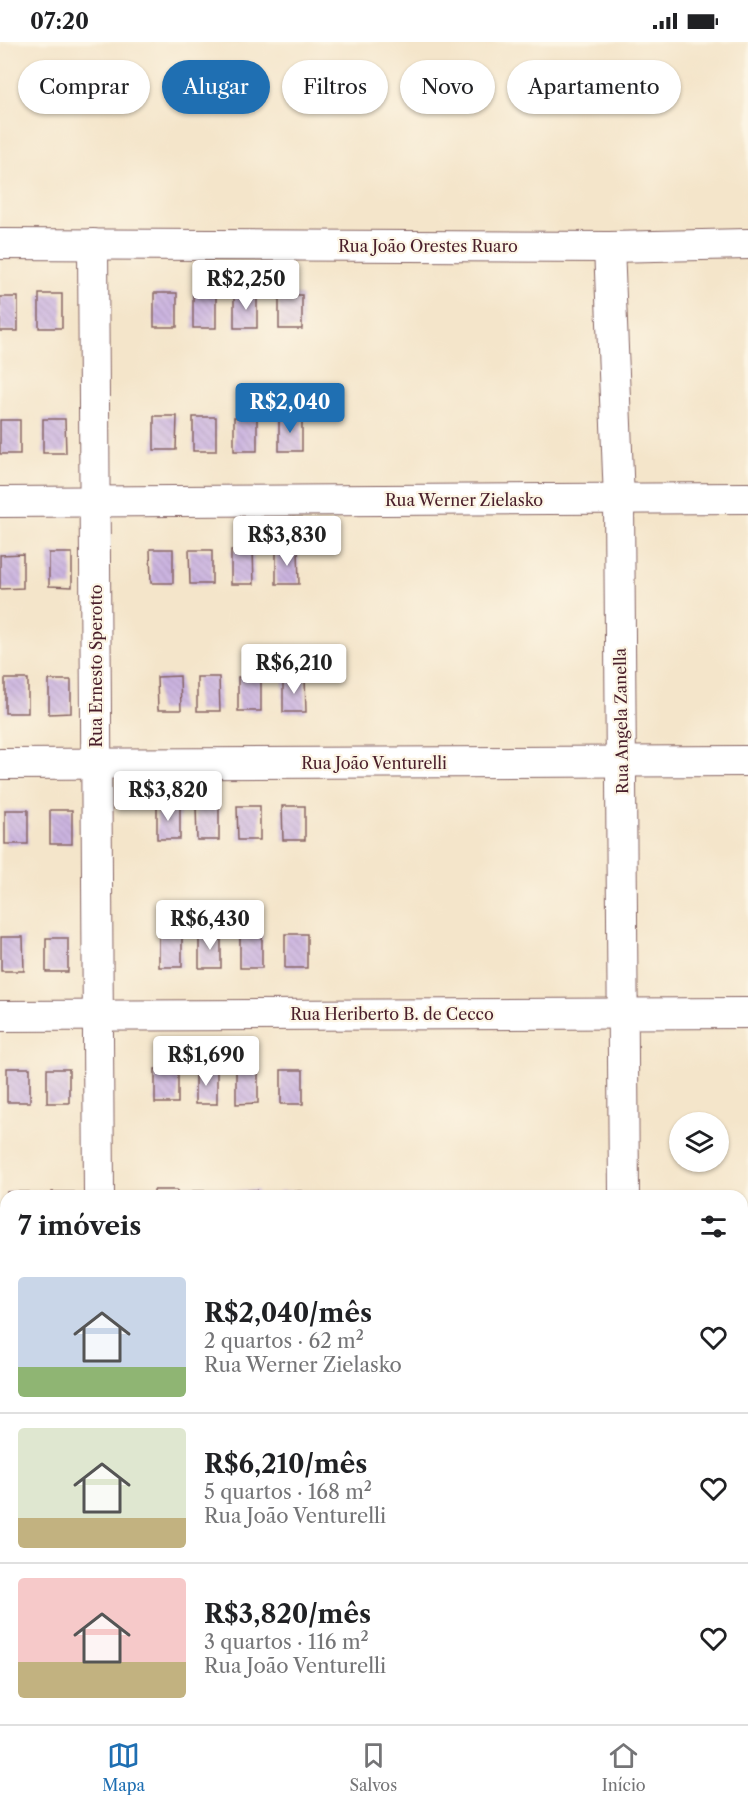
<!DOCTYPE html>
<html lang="pt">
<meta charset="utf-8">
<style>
:root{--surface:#fff;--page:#f2f2f2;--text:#202124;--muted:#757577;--line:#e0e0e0;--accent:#1f6fb2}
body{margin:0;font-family:"Libre Caslon Text",serif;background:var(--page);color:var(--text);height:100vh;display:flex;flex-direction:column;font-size:22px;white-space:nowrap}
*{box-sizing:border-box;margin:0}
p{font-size:20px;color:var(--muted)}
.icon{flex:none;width:33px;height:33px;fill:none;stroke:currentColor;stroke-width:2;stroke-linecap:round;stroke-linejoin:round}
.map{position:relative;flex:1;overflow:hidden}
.side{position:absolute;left:0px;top:1148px;width:748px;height:536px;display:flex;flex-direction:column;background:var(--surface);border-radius:18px 18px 0 0;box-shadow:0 2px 4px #0004}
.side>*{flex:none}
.hud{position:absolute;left:18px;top:18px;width:712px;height:54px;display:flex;gap:12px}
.buttons{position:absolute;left:669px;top:1070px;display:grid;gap:12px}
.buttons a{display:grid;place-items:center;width:60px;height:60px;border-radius:50%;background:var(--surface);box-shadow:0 2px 4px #0004;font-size:30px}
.price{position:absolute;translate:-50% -51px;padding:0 14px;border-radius:6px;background:#fff;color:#222;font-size:20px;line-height:39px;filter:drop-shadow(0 2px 3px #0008)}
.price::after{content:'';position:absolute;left:50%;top:36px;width:18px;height:14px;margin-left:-9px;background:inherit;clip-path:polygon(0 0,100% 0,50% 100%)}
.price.active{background:var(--accent);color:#fff}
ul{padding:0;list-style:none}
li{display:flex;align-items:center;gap:18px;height:150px;padding:0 18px}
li+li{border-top:2px solid var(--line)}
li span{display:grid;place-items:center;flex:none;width:168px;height:120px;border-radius:6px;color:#555}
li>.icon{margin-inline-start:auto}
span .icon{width:72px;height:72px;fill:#fffc;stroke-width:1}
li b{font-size:26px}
h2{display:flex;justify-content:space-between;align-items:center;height:72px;padding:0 18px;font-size:26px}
.chip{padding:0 21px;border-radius:27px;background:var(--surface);box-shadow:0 2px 4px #0004;font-size:21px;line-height:54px}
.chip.active{background:var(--accent);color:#fff}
.status{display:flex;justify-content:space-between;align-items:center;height:42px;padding:0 30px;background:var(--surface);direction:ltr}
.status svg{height:16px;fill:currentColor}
.tabs{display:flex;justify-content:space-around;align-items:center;height:84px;border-top:2px solid var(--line);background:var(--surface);font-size:16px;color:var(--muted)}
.tabs a{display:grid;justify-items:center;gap:3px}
.tabs .active{color:var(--accent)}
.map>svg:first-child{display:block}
.building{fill:url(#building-back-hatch)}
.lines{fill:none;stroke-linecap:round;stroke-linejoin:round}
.minor-casing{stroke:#866463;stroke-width:32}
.minor{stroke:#fff;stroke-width:30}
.labels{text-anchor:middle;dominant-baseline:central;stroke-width:4.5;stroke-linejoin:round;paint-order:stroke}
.street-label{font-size:16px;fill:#4a1f2b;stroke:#fcf5e5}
</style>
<div class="status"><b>07:20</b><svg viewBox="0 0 49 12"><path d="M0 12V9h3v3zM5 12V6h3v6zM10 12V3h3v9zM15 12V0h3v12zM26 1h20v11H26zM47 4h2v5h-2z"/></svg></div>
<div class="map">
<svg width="748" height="1682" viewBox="0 0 748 1682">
<defs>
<pattern id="building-back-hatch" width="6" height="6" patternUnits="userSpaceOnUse" patternTransform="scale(1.5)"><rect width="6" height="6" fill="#cbb4e0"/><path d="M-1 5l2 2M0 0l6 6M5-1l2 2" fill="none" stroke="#b09ac0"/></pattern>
</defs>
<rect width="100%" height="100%" fill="#fcf5e5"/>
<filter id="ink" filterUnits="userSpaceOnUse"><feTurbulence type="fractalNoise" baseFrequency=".0167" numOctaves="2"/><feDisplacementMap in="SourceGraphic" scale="12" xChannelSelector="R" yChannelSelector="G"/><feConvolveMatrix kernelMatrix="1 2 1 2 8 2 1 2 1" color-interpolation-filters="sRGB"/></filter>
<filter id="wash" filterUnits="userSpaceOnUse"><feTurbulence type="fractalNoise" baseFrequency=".008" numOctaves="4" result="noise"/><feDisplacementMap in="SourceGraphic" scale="24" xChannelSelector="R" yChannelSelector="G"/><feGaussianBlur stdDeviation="1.35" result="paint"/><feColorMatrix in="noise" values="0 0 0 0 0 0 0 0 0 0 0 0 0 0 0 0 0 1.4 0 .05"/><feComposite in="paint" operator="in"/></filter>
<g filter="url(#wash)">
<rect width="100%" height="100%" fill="#f4e5ca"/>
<g id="blocks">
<g class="building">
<rect x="154" y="251" width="23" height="34"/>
<rect x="39" y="252" width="23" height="34"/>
<rect x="193" y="252" width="23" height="34"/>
<rect x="234" y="252" width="23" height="34"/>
<rect x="279" y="253" width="23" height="34"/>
<rect x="0" y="255" width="18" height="34"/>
<polygon points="154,374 177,374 176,408 154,408"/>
<rect x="193" y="375" width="23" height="34"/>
<rect x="234" y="375" width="23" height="34"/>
<polygon points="279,375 302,376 302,409 279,409"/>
<polygon points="43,377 65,377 66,411 43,411"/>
<rect x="0" y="378" width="20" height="34"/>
<polygon points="150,507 173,507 173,541 151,541"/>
<polygon points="189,508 212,508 212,542 190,542"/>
<polygon points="231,508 253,508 254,542 231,542"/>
<polygon points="276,508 298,508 299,542 276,542"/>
<polygon points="49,511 72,511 72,545 49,544"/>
<polygon points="23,512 23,546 0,547 0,513"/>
<polygon points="180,634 181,668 158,668 157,635"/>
<polygon points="197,635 219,635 220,669 197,669"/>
<rect x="238" y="635" width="23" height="34"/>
<polygon points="305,635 306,670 283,670 283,636"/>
<rect x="5" y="637" width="23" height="34"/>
<polygon points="49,638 71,638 71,671 49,672"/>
<rect x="157" y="763" width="23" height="34"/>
<polygon points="196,764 219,764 219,798 197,798"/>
<polygon points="237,764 260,764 260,798 238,798"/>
<polygon points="282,764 305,764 305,798 283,798"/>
<rect x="5" y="768" width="23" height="34"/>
<rect x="50" y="768" width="22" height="34"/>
<rect x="159" y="891" width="23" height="34"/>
<rect x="199" y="892" width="22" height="34"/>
<rect x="240" y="892" width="22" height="34"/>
<rect x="285" y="892" width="22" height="34"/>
<polygon points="1,895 23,895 24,929 1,929"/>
<rect x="46" y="896" width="22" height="34"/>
<rect x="7" y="1026" width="23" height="34"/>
<rect x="47" y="1027" width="22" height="34"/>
<rect x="155" y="1027" width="23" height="34"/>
<polygon points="258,1027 258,1061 236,1062 236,1028"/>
<rect x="195" y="1028" width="22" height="34"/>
<rect x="281" y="1028" width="22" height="34"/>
<rect x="154" y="1148" width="23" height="6"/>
<polygon points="257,1148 257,1154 234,1154 234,1149"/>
<rect x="193" y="1149" width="23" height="5"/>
<rect x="279" y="1149" width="23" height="5"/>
<rect x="7" y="1150" width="22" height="4"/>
<rect x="52" y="1150" width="22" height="4"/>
</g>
</g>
</g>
<g filter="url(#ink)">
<use href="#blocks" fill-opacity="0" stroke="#866463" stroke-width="1.5"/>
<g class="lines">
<g class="minor-casing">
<g id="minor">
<polyline points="0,202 609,205 748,202"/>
<polyline points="93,202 99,1154"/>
<polyline points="609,205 619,458 624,1154"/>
<polyline points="0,460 748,456"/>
<polyline points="0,722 748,719"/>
<polyline points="0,974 748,971"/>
<polyline points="0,1240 6,1240"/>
<polyline points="742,1464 748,1464"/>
<polyline points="103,1677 103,1682"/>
<polyline points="623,1682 623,1677"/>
</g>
</g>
<use href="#minor" class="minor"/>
</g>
</g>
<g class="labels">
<g class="street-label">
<text x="428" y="204">Rua João Orestes Ruaro</text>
<text x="464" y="458">Rua Werner Zielasko</text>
<text transform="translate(96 624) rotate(-90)">Rua Ernesto Sperotto</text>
<text transform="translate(621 679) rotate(-91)">Rua Angela Zanella</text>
<text x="374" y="721">Rua João Venturelli</text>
<text x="392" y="972">Rua Heriberto B. de Cecco</text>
</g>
</g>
</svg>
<div class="buttons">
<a><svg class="icon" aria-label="layers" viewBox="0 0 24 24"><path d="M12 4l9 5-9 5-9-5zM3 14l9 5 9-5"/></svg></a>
</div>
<b class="price" style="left:246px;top:269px">R$2,250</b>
<b class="price active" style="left:290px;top:392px">R$2,040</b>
<b class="price" style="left:287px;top:525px">R$3,830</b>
<b class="price" style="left:294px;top:653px">R$6,210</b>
<b class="price" style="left:168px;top:780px">R$3,820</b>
<b class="price" style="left:210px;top:909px">R$6,430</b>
<b class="price" style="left:206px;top:1045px">R$1,690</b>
<div class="hud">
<a class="chip">Comprar</a>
<a class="chip active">Alugar</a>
<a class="chip">Filtros</a>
<a class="chip">Novo</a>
<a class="chip">Apartamento</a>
</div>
<section class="side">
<h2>7 imóveis<svg class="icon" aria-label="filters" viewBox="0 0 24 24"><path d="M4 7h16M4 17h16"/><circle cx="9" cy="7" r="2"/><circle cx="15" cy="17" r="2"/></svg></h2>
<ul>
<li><span style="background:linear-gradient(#c9d6e8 75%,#8fb573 0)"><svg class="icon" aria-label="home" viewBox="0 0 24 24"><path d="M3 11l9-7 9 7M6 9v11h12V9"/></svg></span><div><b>R$2,040/mês</b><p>2 quartos · 62 m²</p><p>Rua Werner Zielasko</p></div><svg class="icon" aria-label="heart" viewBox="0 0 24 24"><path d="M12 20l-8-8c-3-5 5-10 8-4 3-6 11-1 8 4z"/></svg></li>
<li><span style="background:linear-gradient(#dfe7d0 75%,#c2b280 0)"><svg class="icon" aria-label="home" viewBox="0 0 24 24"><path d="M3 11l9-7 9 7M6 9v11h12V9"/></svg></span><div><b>R$6,210/mês</b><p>5 quartos · 168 m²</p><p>Rua João Venturelli</p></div><svg class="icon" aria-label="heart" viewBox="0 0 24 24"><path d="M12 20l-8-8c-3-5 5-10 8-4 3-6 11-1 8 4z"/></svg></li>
<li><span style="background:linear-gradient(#f6c9c9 70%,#c2b280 0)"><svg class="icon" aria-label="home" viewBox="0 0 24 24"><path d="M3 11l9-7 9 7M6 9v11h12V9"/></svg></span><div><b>R$3,820/mês</b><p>3 quartos · 116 m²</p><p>Rua João Venturelli</p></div><svg class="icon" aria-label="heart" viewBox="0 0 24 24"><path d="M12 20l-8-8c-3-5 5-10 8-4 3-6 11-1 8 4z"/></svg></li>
</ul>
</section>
</div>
<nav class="tabs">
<a class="active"><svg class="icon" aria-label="map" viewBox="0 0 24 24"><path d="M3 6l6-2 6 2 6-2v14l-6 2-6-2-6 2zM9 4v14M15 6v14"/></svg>Mapa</a>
<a><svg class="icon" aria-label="saved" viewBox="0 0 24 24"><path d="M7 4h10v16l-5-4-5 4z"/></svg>Salvos</a>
<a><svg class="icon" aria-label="home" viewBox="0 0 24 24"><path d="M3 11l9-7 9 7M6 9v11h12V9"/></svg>Início</a>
</nav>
